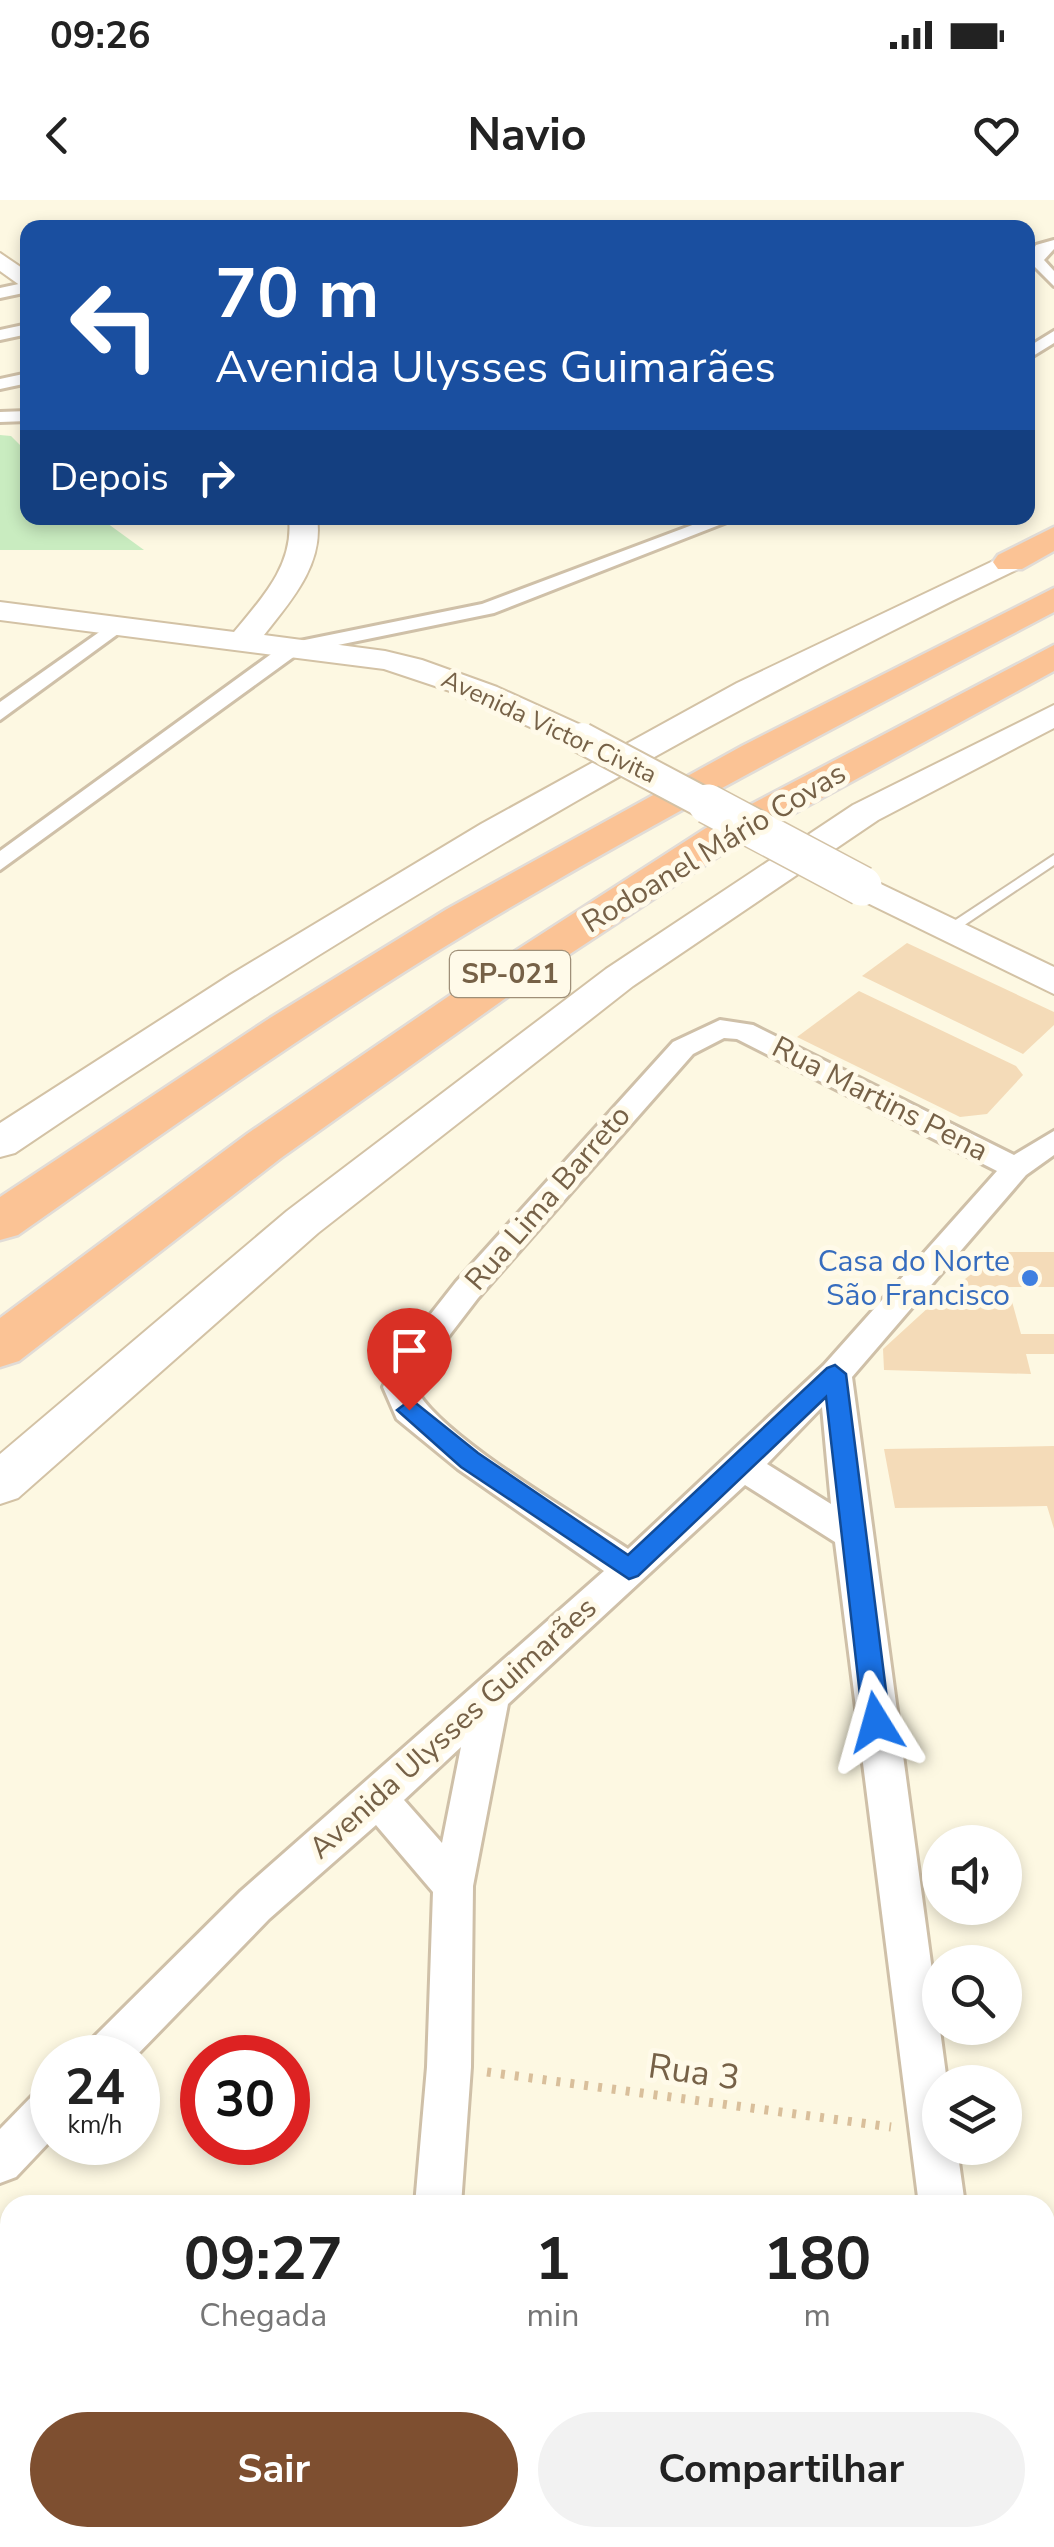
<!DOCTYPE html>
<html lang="pt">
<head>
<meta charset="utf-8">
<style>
	:root { --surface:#fff; --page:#f2f2f2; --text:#222; --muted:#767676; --accent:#7e4f30 }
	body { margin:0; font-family:"Nunito Sans",sans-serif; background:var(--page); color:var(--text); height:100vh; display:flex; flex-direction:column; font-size:38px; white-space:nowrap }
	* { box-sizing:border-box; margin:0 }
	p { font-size:32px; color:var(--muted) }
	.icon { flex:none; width:55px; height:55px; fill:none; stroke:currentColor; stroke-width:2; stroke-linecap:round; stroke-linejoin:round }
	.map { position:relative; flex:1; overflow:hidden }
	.drawer { position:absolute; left:0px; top:1995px; width:1055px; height:352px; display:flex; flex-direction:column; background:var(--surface); border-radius:30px 30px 0 0; box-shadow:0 5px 15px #0003 }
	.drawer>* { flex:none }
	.top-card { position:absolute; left:20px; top:20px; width:1015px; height:305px; border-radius:20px; box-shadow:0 5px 15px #0003; background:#1a4fa0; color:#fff; overflow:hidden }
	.buttons { position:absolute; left:922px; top:1625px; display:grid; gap:20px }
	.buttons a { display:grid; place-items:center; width:100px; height:100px; border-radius:50%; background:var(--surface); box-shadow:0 5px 15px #0003; font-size:50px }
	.speed { position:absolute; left:30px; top:1835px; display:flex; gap:20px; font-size:50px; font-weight:700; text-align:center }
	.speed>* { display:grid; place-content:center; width:130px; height:130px; border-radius:50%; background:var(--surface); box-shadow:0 5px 15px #0003; line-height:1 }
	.speed small { font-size:25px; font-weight:400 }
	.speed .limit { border:15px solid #d22; background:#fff; color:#111 }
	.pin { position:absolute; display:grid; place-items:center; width:85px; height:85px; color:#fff; margin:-102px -42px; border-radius:50% 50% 50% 0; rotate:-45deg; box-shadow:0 0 10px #0007 }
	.pin .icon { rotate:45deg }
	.me { position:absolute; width:110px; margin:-55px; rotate:352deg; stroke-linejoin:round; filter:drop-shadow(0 0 8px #0008) }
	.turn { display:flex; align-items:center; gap:35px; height:210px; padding:0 30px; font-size:45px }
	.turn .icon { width:130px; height:130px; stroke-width:2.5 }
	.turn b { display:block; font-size:70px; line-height:85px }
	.then { display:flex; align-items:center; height:95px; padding:0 30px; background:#0003; gap:20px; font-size:38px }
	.eta { display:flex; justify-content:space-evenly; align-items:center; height:170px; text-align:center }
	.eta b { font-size:60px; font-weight:700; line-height:70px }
	.primary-button { display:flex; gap:20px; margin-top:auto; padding:20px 30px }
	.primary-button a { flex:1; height:115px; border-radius:60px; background:var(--accent); color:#fff; font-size:40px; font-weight:700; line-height:115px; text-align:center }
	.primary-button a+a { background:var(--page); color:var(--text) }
	.status { display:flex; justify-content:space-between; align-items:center; height:70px; padding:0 50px; background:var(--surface); direction:ltr }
	.status svg { height:28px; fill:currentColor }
	header { display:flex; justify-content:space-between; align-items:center; height:130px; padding:0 30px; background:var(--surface); font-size:45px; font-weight:700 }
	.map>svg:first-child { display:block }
</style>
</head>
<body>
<div class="status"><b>09:26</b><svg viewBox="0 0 49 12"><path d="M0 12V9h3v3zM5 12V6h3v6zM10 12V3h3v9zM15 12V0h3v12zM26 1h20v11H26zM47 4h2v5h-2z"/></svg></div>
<header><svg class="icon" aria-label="back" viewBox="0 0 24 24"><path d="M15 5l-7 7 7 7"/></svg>Navio<svg class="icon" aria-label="heart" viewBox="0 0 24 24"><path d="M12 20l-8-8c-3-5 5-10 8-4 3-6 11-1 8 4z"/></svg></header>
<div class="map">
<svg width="1054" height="2347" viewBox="0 0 1054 2347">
	<rect width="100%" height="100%" fill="#fdf8e2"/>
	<path fill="#c9ecc0" d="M0,235L11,236L27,252L28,318H100L144,350H0Z"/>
	<g fill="#f4dbb8">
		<path d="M907,743L1054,812V825L1023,854L862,776Z"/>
		<path d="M859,791L1016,866L1023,875L987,914L960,917L797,837Z"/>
		<path d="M1000,1052H1054V1087H1008L1021,1134H1054V1154H1026L1031,1174L884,1170L883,1149L930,1106Z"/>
		<path d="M1054,1246V1329L1047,1306L895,1308L884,1249Z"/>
	</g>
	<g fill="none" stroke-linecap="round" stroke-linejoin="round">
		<g stroke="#cfc0a8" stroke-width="4">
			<path id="lane" d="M1054,655V665L954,732L949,733L942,729Z"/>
		</g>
		<g stroke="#cfc0a8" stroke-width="6">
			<g id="street">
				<path d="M1054,40V49L1044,60L1054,71V86L1028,60L1036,45Z"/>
				<path d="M28,82V92L0,98V88Z"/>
				<path d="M28,124V134L0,140V130Z"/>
				<path d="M1054,131V143L1028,159V147Z"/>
				<path d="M28,173V183L0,189V179Z"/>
				<path d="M28,211V221L0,222V212Z"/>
				<path d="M711,318H737L494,413L299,453L0,670V651L285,444L482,404Z"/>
				<path d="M115,421L122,423V431L0,520V502Z"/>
				<path d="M720,820L753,825L1014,955L1054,931V955L1026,975L852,1177L947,1882H940V1948H957L965,2005H919L835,1342L745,1285L508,1504L473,1686L471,1867L461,2005H415L427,1867L433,1692L376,1625L269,1719L134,1858H82L88,1843L241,1691L604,1371L458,1269L397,1219L383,1187L397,1157L456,1082L673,842ZM724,838L737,839L997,971L824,1165L628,1349C579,1316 437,1235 415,1187L422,1171L478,1098L693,854ZM822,1207L831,1304L767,1264ZM461,1547L442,1643L404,1600Z"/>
				<path d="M52,1886V1939L16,1977L0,1983V1929L36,1892Z"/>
				<path d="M385,2338H435L433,2347H383Z"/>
				<path d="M603,2338H655L659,2347H606Z"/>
				<path d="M962,2338H1012L1014,2347H964Z"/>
			</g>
		</g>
		<g stroke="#d3c2a5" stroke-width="4">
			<g id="secondary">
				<path d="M0,53L28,72V91L0,71Z"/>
				<path d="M289,318H317C324,364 291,401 264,435L385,451L422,460L497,487L594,531L599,538L594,545H570L450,491L384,469L0,420V402L234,432C262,398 294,365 289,318Z"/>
				<path d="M1010,353L1020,356L1025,362L1020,368C668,536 338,734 15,953L0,957V923L230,775L481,624L737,483Z"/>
				<path d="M1054,505V528L878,620L633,786L318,1033L18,1298L0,1304V1254L287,1011L606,769L853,605Z"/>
				<path d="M862,675L1054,767V794L849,694L844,686L849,678Z"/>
			</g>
		</g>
		<g stroke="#e1dcd7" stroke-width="5">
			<g id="highway">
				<path d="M1054,327V351L1022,369H998L993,362L998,355Z"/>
				<path d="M1054,388V412C860,514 665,615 477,727C319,822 169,929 18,1035L0,1040V997L270,818L447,709L742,546Z"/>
				<path d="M1054,445V471L734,646L541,773L281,958L19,1161L0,1167V1118L247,934L509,755L706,628Z"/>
			</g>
		</g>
		<path stroke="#d9bf9b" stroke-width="9" stroke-dasharray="4 10" stroke-linecap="butt" d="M487,1872L891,1927"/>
		<use href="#lane" fill="#fff" fill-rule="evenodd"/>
		<use href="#street" fill="#fff" fill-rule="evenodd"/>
		<use href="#secondary" fill="#fff" fill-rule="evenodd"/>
		<use href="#highway" fill="#fbc395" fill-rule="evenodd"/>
		<g stroke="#d3c2a5" stroke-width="34" stroke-linecap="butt">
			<path id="secondary-bridge-far1" d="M582,538L712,607"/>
		</g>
		<g stroke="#d3c2a5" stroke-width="42" stroke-linecap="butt">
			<path id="secondary-bridge" d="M708,604L862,686"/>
		</g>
		<use href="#secondary-bridge-far1" stroke="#fff" stroke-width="30"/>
		<use href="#secondary-bridge" stroke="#fff" stroke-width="39"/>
	</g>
	<path fill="#1a73e8" stroke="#114b97" stroke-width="2.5" d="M835,1165L846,1174L890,1522L886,1530L876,1534L867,1530L863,1522L826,1197L638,1376L629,1379L461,1267L397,1210L409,1201L417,1204L478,1253L628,1355L827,1168Z"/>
	<circle fill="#3f7fe0" stroke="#fffae9" stroke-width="4" cx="1030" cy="1078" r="10"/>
	<g text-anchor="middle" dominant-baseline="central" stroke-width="10" stroke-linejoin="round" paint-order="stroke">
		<g font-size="25" fill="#766147" stroke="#fffae9">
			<text transform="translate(549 527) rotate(25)">Avenida Victor Civita</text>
		</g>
		<rect fill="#fffae9" stroke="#9f8f78" stroke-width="2.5" x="450" y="751" width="120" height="46" rx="8"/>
		<g font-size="28" font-weight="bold" fill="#766147">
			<text x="510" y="774">SP-021</text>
		</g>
		<g font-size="30" fill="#766147" stroke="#fffae9">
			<text transform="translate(714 648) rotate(-31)">Rodoanel Mário Covas</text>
			<text transform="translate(880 899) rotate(27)">Rua Martins Pena</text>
			<text transform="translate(548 998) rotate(-49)">Rua Lima Barreto</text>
			<text transform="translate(453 1528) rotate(-42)">Avenida Ulysses Guimarães</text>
		</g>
		<g font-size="30" fill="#366cbe" stroke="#fffae9" text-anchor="end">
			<text x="1010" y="1061">Casa do Norte<tspan x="1010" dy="34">São Francisco</tspan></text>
		</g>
		<g font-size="35" fill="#766147" stroke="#fffae9">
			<text transform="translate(694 1872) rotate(8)">Rua 3</text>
		</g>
	</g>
</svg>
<div class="buttons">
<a><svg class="icon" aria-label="sound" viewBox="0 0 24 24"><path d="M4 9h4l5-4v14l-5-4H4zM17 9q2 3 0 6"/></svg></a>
<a><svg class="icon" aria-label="search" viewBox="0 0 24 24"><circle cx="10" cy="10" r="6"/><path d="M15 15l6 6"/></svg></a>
<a><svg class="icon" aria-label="layers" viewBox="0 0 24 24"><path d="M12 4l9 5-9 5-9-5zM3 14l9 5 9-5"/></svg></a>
</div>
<div class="speed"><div>24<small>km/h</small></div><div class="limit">30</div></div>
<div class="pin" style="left:409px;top:1210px;background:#d93025"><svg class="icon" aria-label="arrive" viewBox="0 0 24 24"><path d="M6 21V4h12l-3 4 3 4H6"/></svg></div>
<svg class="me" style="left:876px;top:1522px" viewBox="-20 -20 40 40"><path d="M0-17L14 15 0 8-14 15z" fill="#1a73e8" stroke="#fff" stroke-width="4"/></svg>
<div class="top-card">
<div class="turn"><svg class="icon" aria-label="left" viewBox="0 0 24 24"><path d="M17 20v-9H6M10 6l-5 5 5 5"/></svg><div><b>70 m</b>Avenida Ulysses Guimarães</div></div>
<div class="then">Depois<svg class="icon" aria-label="right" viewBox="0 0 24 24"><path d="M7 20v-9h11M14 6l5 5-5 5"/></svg></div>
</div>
<section class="drawer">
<div class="eta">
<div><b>09:27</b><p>Chegada</p></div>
<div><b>1</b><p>min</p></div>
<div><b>180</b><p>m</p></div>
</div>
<div class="primary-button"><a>Sair</a><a>Compartilhar</a></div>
</section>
</div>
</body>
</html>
